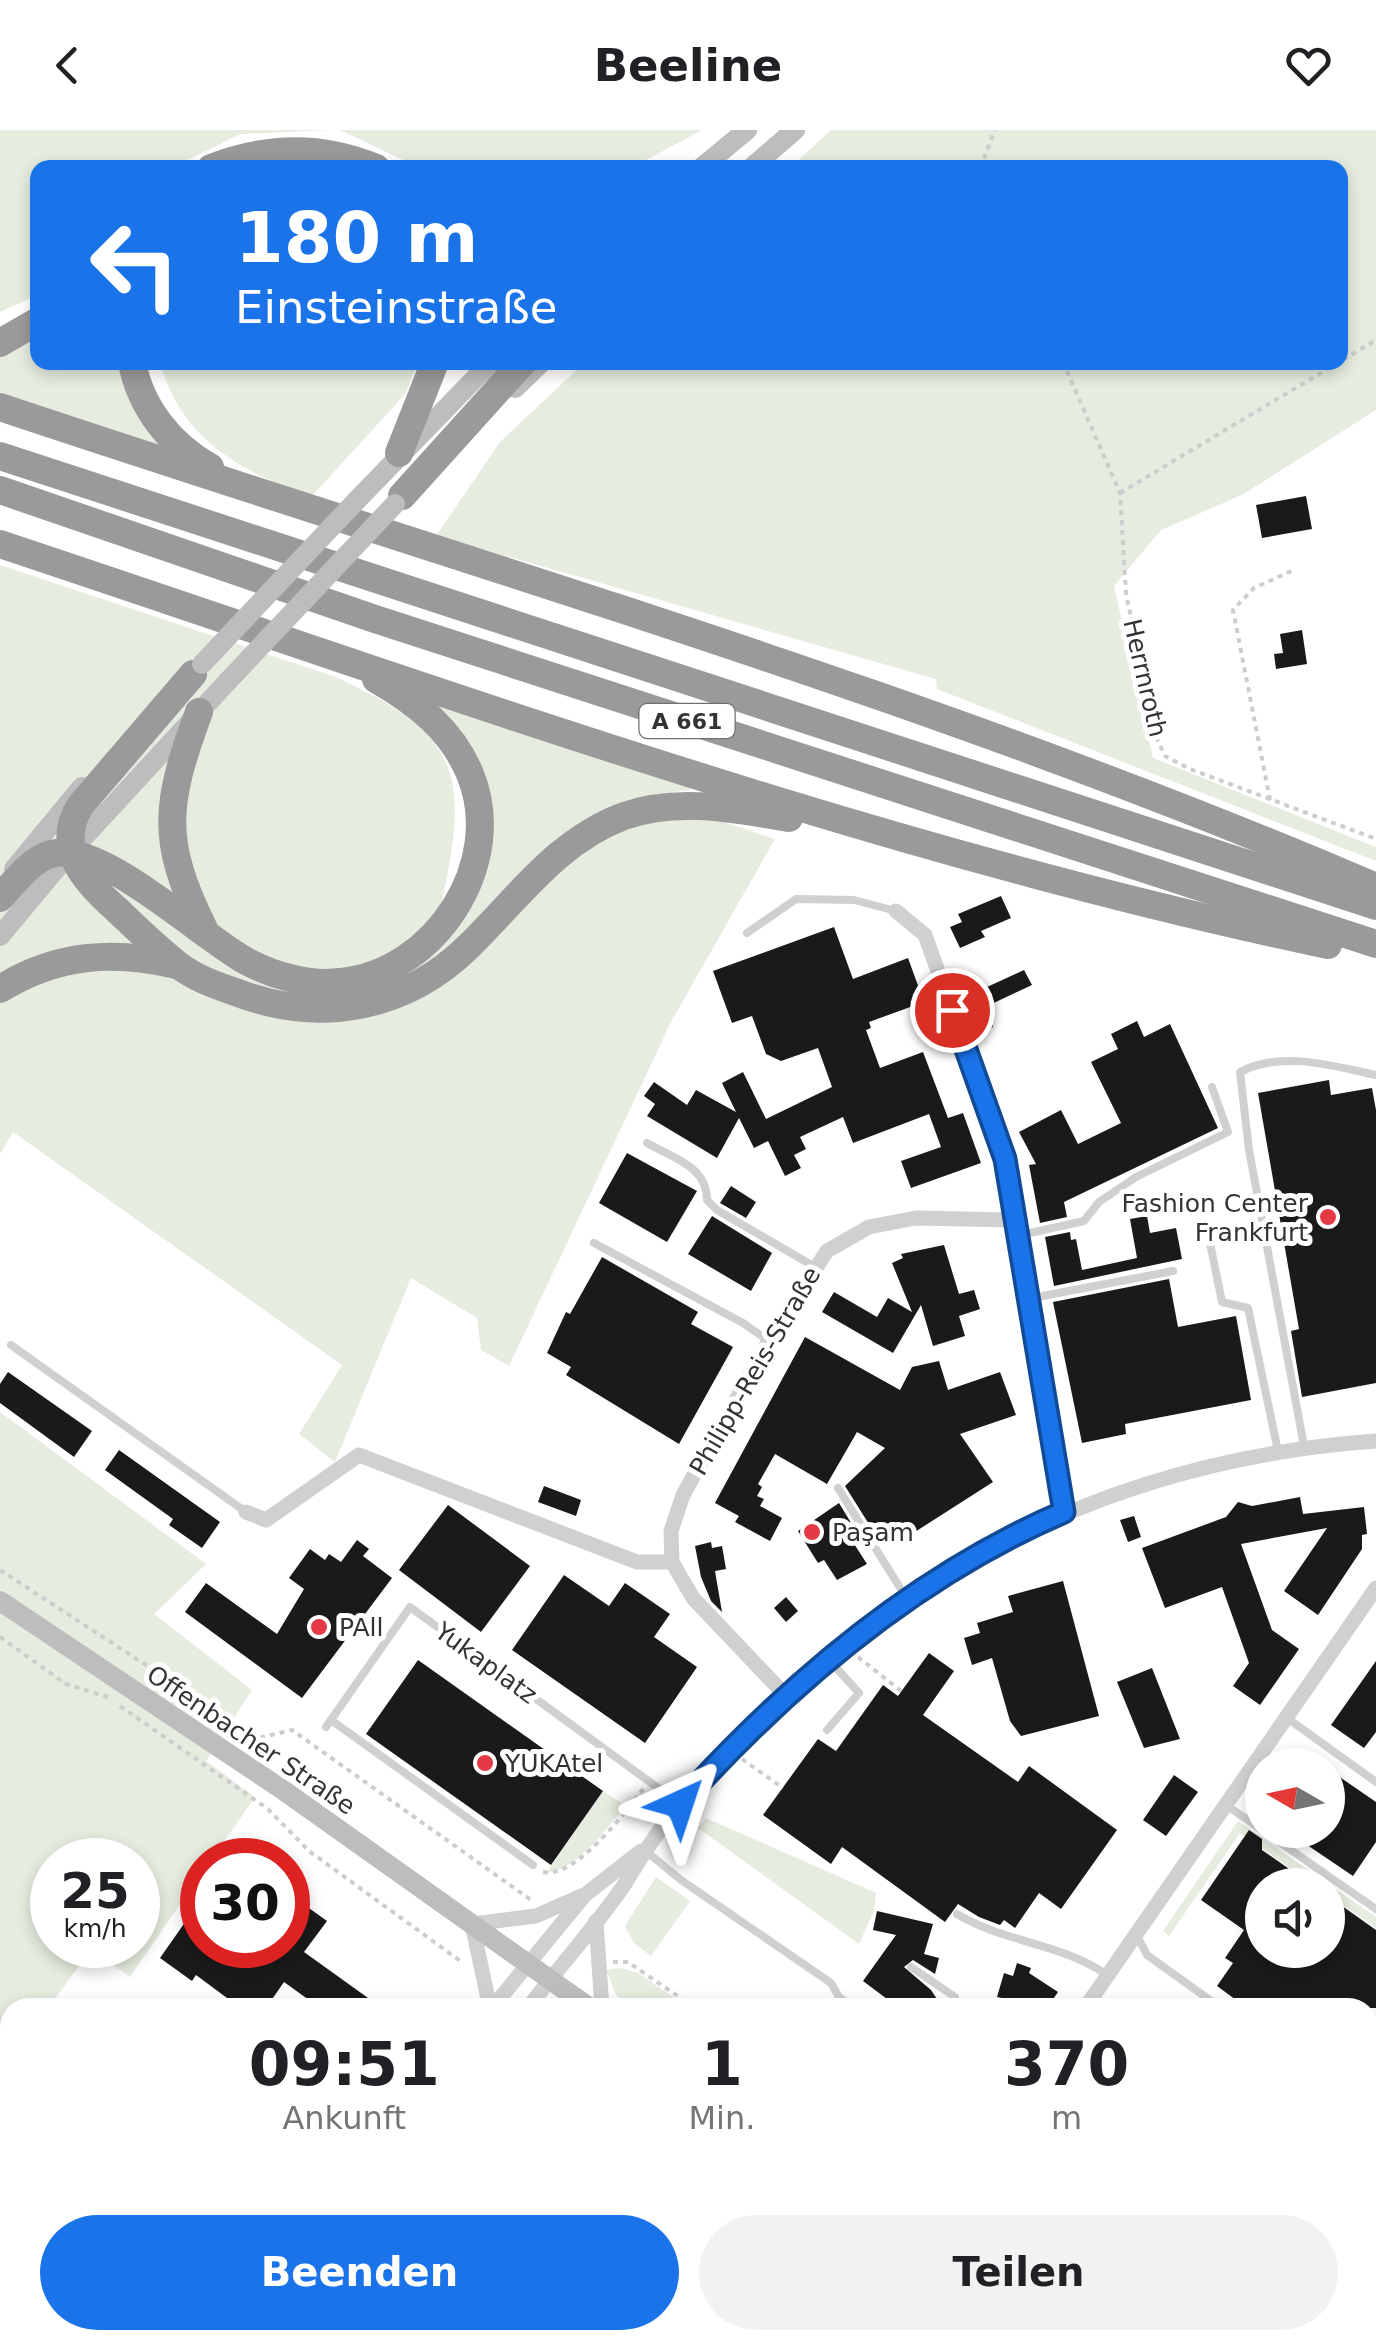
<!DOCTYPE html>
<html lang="de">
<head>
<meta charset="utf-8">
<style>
	:root { --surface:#fff; --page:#f2f2f2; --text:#202124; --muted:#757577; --accent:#1a73e8 }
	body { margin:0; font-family:"DejaVu Sans",sans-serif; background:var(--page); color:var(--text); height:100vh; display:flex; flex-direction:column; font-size:38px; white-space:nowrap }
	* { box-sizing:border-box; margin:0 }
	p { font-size:32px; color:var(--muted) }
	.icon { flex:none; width:55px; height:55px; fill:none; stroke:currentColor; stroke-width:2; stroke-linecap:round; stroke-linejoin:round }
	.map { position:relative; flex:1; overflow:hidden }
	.sheet { position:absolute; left:0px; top:1868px; width:1378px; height:352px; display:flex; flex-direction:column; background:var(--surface); border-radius:30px 30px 0 0; box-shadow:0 5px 15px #0003 }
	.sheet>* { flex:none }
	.banner { position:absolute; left:30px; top:30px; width:1318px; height:210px; border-radius:20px; box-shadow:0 5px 15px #0003; background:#1a73e8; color:#fff; overflow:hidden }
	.needle { width:65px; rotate:279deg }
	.fabs { position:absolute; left:1245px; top:1618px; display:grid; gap:20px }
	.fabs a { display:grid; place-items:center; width:100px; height:100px; border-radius:50%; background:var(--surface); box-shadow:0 5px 15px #0003; font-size:50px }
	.speed { position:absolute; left:30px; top:1708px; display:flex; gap:20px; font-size:50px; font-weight:700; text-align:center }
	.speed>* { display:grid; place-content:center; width:130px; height:130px; border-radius:50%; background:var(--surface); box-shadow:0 5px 15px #0003; line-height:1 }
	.speed small { font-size:25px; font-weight:400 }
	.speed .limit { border:15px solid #d22; background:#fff; color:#111 }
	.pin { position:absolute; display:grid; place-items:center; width:85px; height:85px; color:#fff; margin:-42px; border:5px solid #fff; border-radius:50%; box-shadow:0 2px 10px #0007 }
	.me { position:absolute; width:110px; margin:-55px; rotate:42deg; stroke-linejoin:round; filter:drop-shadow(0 0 8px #0008) }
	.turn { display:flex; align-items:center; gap:35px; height:210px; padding:0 40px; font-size:45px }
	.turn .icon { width:130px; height:130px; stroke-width:2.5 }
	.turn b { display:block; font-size:70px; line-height:85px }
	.eta { display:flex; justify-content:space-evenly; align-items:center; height:170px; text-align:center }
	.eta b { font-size:60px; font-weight:800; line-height:70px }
	.action { display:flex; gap:20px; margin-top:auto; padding:20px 40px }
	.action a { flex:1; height:115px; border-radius:60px; background:var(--accent); color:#fff; font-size:40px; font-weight:800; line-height:115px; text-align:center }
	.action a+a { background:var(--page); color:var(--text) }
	header { display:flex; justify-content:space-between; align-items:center; height:130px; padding:0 40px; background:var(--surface); font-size:45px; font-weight:800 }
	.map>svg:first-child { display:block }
</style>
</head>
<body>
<header><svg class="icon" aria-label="back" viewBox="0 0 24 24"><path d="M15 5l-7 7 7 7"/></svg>Beeline<svg class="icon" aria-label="heart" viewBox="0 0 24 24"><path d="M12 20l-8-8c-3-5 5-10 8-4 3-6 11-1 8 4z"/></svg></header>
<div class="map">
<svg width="1376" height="2219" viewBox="0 0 1376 2219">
	<rect width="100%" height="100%" fill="#fff"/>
	<g fill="#e6ecdf" fill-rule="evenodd">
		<path d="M0,0H331L241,4L173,37L38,38L37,165L0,182Z"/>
		<path d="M340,0H702L633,37L420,38Z"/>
		<path d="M831,0H1376V280L1242,365L1161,400L1114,456L1153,628L1376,717V731L937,559L936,549L436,406L500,312L584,233L1340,232V38L791,37Z"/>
		<path d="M37,199L38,232L122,233L182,331L0,267V221Z"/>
		<path d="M160,233H417L406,263L311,367C239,340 183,311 160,233Z"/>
		<path d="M0,435L336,547C459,604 470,642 442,771L456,788L486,701L424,569L691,656L690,660C583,671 535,725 466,799L478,815C529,764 606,686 684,685C712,685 748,701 775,709L671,892L509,1236L481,1220L477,1188L411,1148L335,1332L299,1304L342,1235L13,1002L0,1024Z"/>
		<path d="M0,1282L206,1434L154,1484L252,1560L206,1631L255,1667L211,1730H202V1742L130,1847L91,1819L49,1877L10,1878V1916L0,1912ZM52,1730H138V1815H52Z"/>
		<path d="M603,1661L626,1676C604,1700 580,1738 546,1743Z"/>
		<path d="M706,1688L876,1763L874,1781L859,1814L698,1698Z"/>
		<path d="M1238,1691L1376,1787V1798L1328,1764V1755H1314L1240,1703L1169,1806L1163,1801Z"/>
		<path d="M656,1747L690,1771L651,1826L634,1813L625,1796Z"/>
		<path d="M621,1838L638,1843L688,1877H630L616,1865L606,1840Z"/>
		<path d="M1069,2210H1180L1193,2219H1081Z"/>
	</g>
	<g fill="#1a1a1a">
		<path d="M1306,366L1312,399L1262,408L1256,375Z"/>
		<path d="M1302,500L1307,534L1276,539L1274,524L1283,523L1280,504Z"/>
		<path d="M1001,766L1011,788L981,801L985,807L960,818L950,797L962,792L958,784Z"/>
		<path d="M834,797L853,849L908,828L924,872L869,892L871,898L866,900L880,938L923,922L948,988L963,983L981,1033L911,1058L901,1031L941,1017L929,984L853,1013L843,987L800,1007L806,1019L794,1025L801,1038L785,1046L768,1011L754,1018L739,988L717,1028L647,986L655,974L644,966L654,952L687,975L696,960L736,982L722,953L743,942L766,989L832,957L818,918L781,931L766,924L752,886L732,893L713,841Z"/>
		<path d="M1024,840L1032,855L981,879L974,863Z"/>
		<path d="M988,882L993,897L974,904L969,889Z"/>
		<path d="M1137,891L1144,907L1170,894L1218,998L1064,1072L1067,1087L1040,1093L1029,1035L1036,1034L1019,1002L1061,980L1078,1014L1121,993L1091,932L1118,919L1111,904Z"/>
		<path d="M1329,950L1331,965L1372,958L1376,980V1253L1302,1267L1291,1201L1299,1199L1258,963Z"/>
		<path d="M627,1023L697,1061L667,1112L599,1073Z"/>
		<path d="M731,1056L756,1072L746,1088L720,1073Z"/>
		<path d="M712,1086L772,1123L751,1161L688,1124Z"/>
		<path d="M1147,1086L1150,1103L1176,1098L1182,1129L1054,1156L1045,1107L1070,1102L1071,1110L1076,1109L1082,1140L1137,1128L1130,1089Z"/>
		<path d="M944,1115L959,1164L974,1160L980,1179L959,1186L965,1206L933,1216L921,1175L893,1223L822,1182L834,1162L877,1187L888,1168L912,1182L892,1133L903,1128L901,1124Z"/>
		<path d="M602,1127L698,1182L691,1194L733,1217L679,1314L566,1245L571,1237L547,1223L566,1182L570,1184Z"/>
		<path d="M1169,1149L1178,1197L1236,1186L1251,1270L1125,1294L1126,1304L1082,1313L1053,1172Z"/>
		<path d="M805,1207L900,1260L912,1237L939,1231L948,1260L1000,1242L1016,1285L960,1304L993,1352L893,1416L880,1396L872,1399L845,1356L885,1318L857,1302L827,1354L775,1324L758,1354L762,1357L757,1366L764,1369L760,1376L782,1388L770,1411L735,1392L739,1386L715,1373Z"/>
		<path d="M8,1242L92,1301L74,1327L0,1273V1254Z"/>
		<path d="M119,1320L220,1392L202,1418L169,1395L173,1389L105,1340Z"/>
		<path d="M544,1356L581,1370L576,1386L538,1372Z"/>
		<path d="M1300,1367L1303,1384L1364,1377L1367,1404L1362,1405V1419L1318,1485L1284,1461L1327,1398L1241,1414L1272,1500L1299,1519L1260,1575L1233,1556L1249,1533L1222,1457L1165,1478L1142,1418L1226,1387L1238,1372L1252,1376Z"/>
		<path d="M839,1373L859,1406L851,1409L867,1434L837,1450L824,1430L818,1433L798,1401Z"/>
		<path d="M448,1375L530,1436L481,1502L399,1440Z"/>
		<path d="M1134,1386L1141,1407L1128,1412L1120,1390Z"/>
		<path d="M357,1410L369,1419L363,1426L392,1448L302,1568L185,1482L206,1453L277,1504L304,1459L289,1448L310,1419L325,1430L329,1424L341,1432Z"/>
		<path d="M711,1412L712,1418L722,1416L726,1439L715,1441L722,1482L711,1471L701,1447L695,1416Z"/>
		<path d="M564,1445L609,1476L625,1453L670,1484L654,1507L697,1537L645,1613L512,1520Z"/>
		<path d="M1063,1451L1099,1586L1021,1606L1010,1591L992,1528L972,1535L964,1508L980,1503L977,1493L1013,1482L1008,1466Z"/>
		<path d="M786,1467L798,1481L786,1492L774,1478Z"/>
		<path d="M929,1523L954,1541L923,1585L1018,1652L1029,1636L1117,1700L1061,1779L1039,1763L1015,1798L1004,1790L1000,1795L979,1787L958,1774L945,1792L842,1717L831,1734L763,1685L818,1609L836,1621L883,1555L898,1566Z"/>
		<path d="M418,1530L603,1661L551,1735L366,1604Z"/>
		<path d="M1376,1531V1602L1364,1618L1331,1595Z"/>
		<path d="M1152,1538L1180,1609L1144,1618L1117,1552Z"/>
		<path d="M1328,1639L1376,1672V1712L1353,1746L1285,1700H1328Z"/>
		<path d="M1174,1645L1198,1662L1166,1706L1143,1690Z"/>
		<path d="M1249,1700L1262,1709V1720L1312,1755H1262V1820H1328V1766L1376,1800V1878H1247L1217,1856L1233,1833L1225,1828L1244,1800L1201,1770Z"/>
		<path d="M288,1763L327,1791L304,1822L382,1878H320L284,1852L266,1878H220L227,1868L196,1845L192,1851L160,1828L202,1768V1815H288Z"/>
		<path d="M877,1781L933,1794L924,1824L939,1828L935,1844L913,1830L904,1837L931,1860L943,1878H899L863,1851L896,1805L873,1800Z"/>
		<path d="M1017,1833L1031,1838L1029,1843L1058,1862L1047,1878L997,1867L1004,1843L1013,1846Z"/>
	</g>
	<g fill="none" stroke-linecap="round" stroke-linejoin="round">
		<g stroke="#cdcdcd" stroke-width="4" stroke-dasharray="5 5" stroke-linecap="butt">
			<path d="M980,38L995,0"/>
			<path d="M1063,232L1120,363L1126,464L1158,611L1165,626L1190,639L1376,709"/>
			<path d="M1120,363L1376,210"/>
			<path d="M1270,670L1233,480L1254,458L1296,439"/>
			<path d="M0,1440L258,1608L292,1600L531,1770"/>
			<path d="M0,1507L66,1554L108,1567"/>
			<path d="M858,1527L901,1561"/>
			<path d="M120,1576L268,1679L309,1721L463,1833"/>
			<path d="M742,1629L783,1658"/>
			<path d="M543,1742C575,1749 624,1684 643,1659"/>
			<path d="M613,1832H628L695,1878"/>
			<path d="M1368,2085L1376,2073"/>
			<path d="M1368,2108L1376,2110"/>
			<path d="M1368,2207V2208"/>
			<path d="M998,2210L1010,2219"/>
			<path d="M1191,2210L1204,2219"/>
			<path d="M1263,2219L1268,2210"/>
			<path d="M1294,2219L1300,2210"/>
			<path d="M1342,2219L1348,2210"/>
		</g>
		<g stroke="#d0d0d0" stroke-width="8">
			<path d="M747,803L796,769L854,770L896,781"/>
			<path d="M647,1013C673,1028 707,1036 707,1070L717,1080L815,1137"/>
			<path d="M1208,1103L1222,1172L1248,1178L1278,1321"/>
			<path d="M1016,1106L1084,1091L1099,1072L1136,1047L1228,1002L1212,957"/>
			<path d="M594,1113L743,1193L769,1211"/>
			<path d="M1027,1169L1173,1141"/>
			<path d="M11,1215L246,1382"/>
			<path d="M1304,1316L1249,1020L1240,942C1283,920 1332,936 1376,945"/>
			<path d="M838,1358L907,1469"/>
			<path d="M1287,1588L1376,1652"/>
			<path d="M331,1590L533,1735"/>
			<path d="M326,1597L410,1477L680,1674"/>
			<path d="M827,1600L859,1563L829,1530"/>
			<path d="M1226,1675L1376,1779"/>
			<path d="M647,1722L681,1750L831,1853L839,1867L854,1878"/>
			<path d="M957,1784C1005,1813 1062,1813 1107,1845"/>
			<path d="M1136,1804L1147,1825L1221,1878"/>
			<path d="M911,1837L955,1867L950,1878"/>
			<path d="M1368,1983L1376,1989"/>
			<path d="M1368,2136L1376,2141"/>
			<path d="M1368,2173L1376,2168"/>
			<path d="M1317,2219L1324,2210"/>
		</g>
		<g stroke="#d0d0d0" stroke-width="15">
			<path d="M896,781L925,805L1005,1029L1065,1382"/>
			<path d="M246,1382L266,1390L359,1325L637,1432H672"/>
			<path d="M786,1566L693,1468L672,1432L671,1401L683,1365L769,1211L827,1121L869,1097L916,1088L1013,1090"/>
			<path d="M596,1791L602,1878"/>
			<path d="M490,1878L472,1794L536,1786L581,1766"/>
			<path d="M492,1878L585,1765L641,1721"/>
			<path d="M528,1878C560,1835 597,1796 626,1752C644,1723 660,1697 683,1671C867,1458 1093,1331 1376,1311"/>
			<path d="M1085,1878L1376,1458"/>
			<path d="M232,2219L240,2210"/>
			<path d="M270,2219L278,2210"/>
		</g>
		<g stroke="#bdbdbd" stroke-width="20">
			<path d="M701,38L747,0"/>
			<path d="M751,38L795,0"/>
			<path d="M515,258L542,232"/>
			<path d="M356,371L491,232"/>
			<path d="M14,739L82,657"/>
			<path d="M0,806L70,722L228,551"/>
			<path d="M0,1471L283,1660L590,1878"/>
			<path d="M1052,2210L1065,2219"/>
		</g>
		<g stroke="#9a9a9a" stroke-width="28">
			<path d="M211,38C267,16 321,15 376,38"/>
			<path d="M0,213L38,191"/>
			<path d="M132,232C140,277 171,316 210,337"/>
			<path d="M0,277C460,431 929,565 1376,757"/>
			<path d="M399,323L435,232"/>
			<path d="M0,326L1376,776"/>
			<path d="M0,360L375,489L1376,814"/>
			<path d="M402,366L523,232"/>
			<path d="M0,414C439,560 875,720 1328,815"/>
			<path d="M193,544L80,676C55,717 83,750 115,778C135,797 155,817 177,834C194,848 218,856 238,863C321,894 405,879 469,816C518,768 557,711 624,686C678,667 734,679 789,688"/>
			<path d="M199,582C165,674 160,710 204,799"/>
			<path d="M0,768C14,753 30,730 51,724C99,710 203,808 246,831C274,846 310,856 341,852C435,843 507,733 470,644C452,600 416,572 376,549"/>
			<path d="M0,859C56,824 114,820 176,835"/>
		</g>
		<g stroke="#bdbdbd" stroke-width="20">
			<path d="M202,534L356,371"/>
			<path d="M228,551L395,374"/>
		</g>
	</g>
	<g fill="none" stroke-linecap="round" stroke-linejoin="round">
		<g stroke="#114b97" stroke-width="25">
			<path id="route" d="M680,1674C788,1554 915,1446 1064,1382L1005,1029L952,880"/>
		</g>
		<use href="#route" stroke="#1a73e8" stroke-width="18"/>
	</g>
	<g fill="#e63946" stroke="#fff" stroke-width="4">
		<circle cx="1328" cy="1087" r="10"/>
		<circle cx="812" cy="1402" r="10"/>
		<circle cx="319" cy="1497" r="10"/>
		<circle cx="485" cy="1633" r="10"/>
	</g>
	<g text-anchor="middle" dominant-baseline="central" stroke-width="10" stroke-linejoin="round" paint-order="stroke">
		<rect fill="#fff" stroke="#707070" stroke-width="2.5" x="639.5" y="574" width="95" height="34" rx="8"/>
		<g font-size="22" font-weight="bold" fill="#333">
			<text x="687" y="591">A 661</text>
		</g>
		<g font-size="25" fill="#333" stroke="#fff">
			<text transform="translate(1145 548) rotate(77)">Herrnroth</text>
			<text transform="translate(755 1241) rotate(-60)">Philipp-Reis-Straße</text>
			<text transform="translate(486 1533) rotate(36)">Yukaplatz</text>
			<text transform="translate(251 1610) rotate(34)">Offenbacher Straße</text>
		</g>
		<g font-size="25" fill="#333" stroke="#fff" text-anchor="start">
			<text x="1308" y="1073" text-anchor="end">Fashion Center<tspan x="1308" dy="29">Frankfurt</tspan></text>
			<text x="832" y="1402">Paşam</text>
			<text x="339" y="1497">PAll</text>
			<text x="505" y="1633">YUKAtel</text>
		</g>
	</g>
</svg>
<div class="fabs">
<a><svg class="needle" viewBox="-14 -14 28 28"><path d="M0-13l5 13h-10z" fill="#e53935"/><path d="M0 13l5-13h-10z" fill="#757577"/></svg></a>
<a><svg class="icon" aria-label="sound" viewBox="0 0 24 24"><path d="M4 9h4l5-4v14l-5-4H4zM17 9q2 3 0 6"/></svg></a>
</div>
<div class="speed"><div>25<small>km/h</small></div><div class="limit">30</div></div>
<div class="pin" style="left:952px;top:880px;background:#d93025"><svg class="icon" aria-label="arrive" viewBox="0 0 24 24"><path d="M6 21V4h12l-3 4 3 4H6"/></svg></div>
<svg class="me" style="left:680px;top:1674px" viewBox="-20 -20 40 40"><path d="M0-17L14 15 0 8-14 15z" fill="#1a73e8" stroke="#fff" stroke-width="4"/></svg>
<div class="banner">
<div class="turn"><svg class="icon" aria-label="left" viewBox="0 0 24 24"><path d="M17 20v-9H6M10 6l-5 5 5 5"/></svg><div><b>180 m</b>Einsteinstraße</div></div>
</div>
<section class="sheet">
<div class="eta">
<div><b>09:51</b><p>Ankunft</p></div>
<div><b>1</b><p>Min.</p></div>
<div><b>370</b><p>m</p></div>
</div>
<div class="action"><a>Beenden</a><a>Teilen</a></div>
</section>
</div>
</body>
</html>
